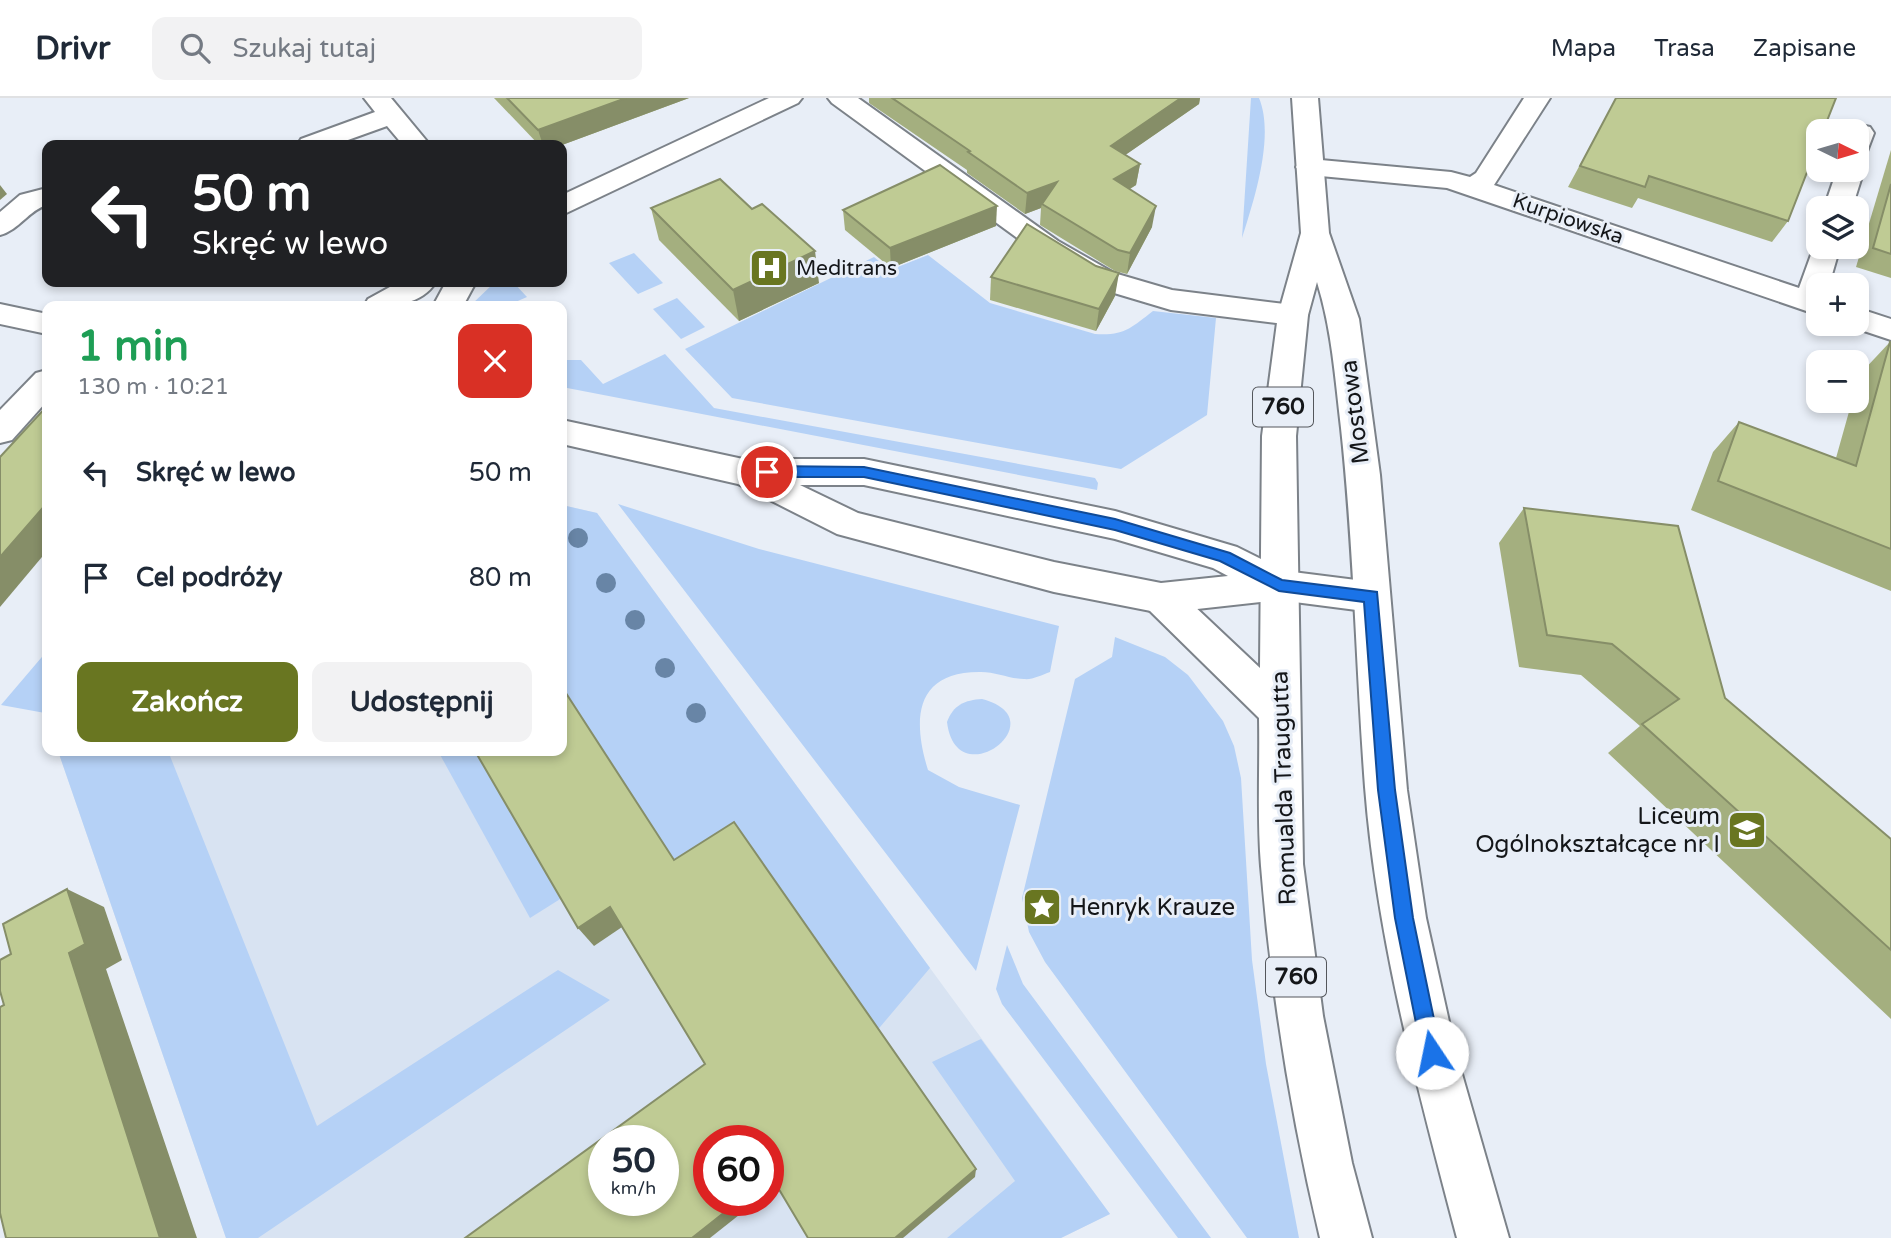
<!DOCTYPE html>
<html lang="pl">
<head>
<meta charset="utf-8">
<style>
	:root { --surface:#fff; --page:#f2f2f3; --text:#1f2937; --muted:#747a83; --line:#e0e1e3; --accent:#697621 }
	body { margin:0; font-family:"Varela Round",sans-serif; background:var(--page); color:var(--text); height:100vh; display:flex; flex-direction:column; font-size:26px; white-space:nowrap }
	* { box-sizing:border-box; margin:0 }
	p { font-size:23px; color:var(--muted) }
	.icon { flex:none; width:38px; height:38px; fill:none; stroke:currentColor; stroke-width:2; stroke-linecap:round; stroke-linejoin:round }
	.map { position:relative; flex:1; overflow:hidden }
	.sheet { position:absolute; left:42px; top:203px; width:525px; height:455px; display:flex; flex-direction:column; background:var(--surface); border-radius:14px; box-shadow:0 4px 10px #0003 }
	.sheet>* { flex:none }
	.hud { position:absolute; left:42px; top:42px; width:525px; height:147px; border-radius:14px; box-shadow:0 4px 10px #0003; background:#202124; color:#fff; overflow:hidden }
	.needle { width:46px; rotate:95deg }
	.fabs { position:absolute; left:1806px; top:21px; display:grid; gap:14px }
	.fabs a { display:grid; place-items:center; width:63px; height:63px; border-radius:14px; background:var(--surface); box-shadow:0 4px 10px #0003; font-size:35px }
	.speed { position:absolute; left:588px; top:1027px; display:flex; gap:14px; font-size:35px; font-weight:700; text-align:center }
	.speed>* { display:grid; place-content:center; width:91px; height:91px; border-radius:50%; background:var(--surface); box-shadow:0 4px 10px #0003; line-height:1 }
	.speed small { font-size:18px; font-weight:400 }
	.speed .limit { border:10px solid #d22; background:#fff; color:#111 }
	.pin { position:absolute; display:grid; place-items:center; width:60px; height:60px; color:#fff; margin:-30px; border:4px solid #fff; border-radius:50%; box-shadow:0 2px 7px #0007 }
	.me { position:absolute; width:77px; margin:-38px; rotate:349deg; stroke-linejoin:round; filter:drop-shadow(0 0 5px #0008) }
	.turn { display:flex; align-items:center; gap:24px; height:147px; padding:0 35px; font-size:32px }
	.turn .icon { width:91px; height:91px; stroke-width:2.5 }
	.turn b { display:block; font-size:49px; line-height:60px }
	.round { display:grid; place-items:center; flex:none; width:74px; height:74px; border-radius:14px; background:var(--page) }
	.headline { display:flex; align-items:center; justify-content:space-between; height:119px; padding:0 35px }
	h1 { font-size:42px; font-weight:700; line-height:52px; color:#1e9e55 }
	.primary-button { display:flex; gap:14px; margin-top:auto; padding:14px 35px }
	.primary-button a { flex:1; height:80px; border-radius:14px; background:var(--accent); color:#fff; font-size:28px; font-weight:700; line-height:80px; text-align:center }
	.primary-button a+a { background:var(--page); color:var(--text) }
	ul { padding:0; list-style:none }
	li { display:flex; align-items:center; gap:21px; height:105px; padding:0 35px }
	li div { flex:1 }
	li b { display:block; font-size:26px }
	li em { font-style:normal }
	header { display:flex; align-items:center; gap:42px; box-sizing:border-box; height:98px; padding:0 35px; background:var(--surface); border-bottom:2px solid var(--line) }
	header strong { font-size:33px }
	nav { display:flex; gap:38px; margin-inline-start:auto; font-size:24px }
	.search { width:490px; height:63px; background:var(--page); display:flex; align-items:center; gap:18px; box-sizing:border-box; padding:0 24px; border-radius:14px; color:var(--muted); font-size:26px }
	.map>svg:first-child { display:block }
</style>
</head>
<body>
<header>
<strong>Drivr</strong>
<div class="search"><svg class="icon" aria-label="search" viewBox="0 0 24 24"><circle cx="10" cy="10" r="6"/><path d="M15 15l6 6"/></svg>Szukaj tutaj</div>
<nav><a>Mapa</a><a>Trasa</a><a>Zapisane</a></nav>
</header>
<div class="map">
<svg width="1891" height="1140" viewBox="0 0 1891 1140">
	<rect width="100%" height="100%" fill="#e8eef7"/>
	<path fill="#d8e3f2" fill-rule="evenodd" d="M562,407L597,415L1110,1116L1061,1140H226L58,653H562ZM604,1043H663V1102H604ZM709,1043H768V1102H709Z"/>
	<g fill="#b5d1f6">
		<path d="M1251,0H1259C1275,38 1254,102 1242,140Z"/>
		<path d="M634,155L663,185L638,196L609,165Z"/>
		<path d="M928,157L990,205L1095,236C1124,238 1131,230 1153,213L1216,220L1207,317L1121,371L732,300L685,251L874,159L890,172Z"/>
		<path d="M495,184H513L527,199L506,208H470Z"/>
		<path d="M677,200L705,229L681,241L653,211Z"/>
		<path d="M665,256L714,310L1095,380L1098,385L1097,392L562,289V262H581L603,286Z"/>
		<path d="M618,406L759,451L1059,528L1050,574C1042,577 1032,582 1024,581C1010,581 996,574 981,574C915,573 912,621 928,672L959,689L1020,707L976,873Z"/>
		<path d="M562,407L597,415L930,870L875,935L686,782L562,590Z"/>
		<path d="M1115,539L1165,559L1188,577L1223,623L1234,648L1241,680L1252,862L1266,966L1299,1140H1247L1045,864L1029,834L1022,800L1075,581L1112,559Z"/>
		<path d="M47,553V621L45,615L1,607Z"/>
		<path d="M982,601C1059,621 956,700 947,624C953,607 965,602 982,601Z"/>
		<path d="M58,653H168L317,1028L558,872L610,902L258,1140H226Z"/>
		<path d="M438,653H481L565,798L530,820Z"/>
		<path d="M1007,847L1023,886L1211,1140H1178L1002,906L996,891Z"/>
		<path d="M981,941L1110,1116L1061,1140H947L1015,1083L932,964Z"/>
	</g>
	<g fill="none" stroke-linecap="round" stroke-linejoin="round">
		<g stroke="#7c8289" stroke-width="4">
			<g id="minor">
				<path d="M364,0H391L430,47H403L387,28L334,47H297L301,41L375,14Z"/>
				<path d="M769,0H802L798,5L562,117V97Z"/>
				<path d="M828,0H858L1058,143L1114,175L1172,192L1293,207L1304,210L1308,217L1304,224L1293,227L1171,212L1094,189L1038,155L832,5Z"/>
				<path d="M1524,0H1550L1494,87L1799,190L1816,143L1818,142V149H1840L1829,187H1818V217L1447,90L1310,77L1300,75L1296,69L1300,63L1310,61L1451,74L1470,79L1476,75Z"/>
				<path d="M1861,27L1870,29L1874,35L1866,56L1857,58V33H1849L1852,29Z"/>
				<path d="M1857,66L1864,72L1852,110H1824L1837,72H1857Z"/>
				<path d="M47,90V107C29,112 19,132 0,137V114L20,97Z"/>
				<path d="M399,184H436C420,209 390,208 364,208L368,201Z"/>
				<path d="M446,184H476L463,208H433Z"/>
				<path d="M0,206L47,216V236L0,226Z"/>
				<path d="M1857,210L1891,221V242L1846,227L1857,226Z"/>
				<path d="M47,272V303L12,342L0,345V312L36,275Z"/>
				<path d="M562,322L743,361H864L1115,413L1237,449L1285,473L1372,484L1385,488L1390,499L1385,510L1372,514L1279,502L1161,515L1054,494L837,436L738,386L562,346ZM800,387H864L1115,441L1213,470L1228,478L1161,485L1054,464L858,415Z"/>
			</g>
		</g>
		<g stroke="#7c8289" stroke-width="4">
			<path id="major" d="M1292,0H1318L1329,135L1359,221L1380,377L1407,692L1426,820L1456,955L1509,1140H1457C1418,992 1377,843 1365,689C1356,569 1354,449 1341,330C1335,280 1332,232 1317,184L1308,217L1296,338L1303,766L1323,918L1352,1065L1372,1140H1320C1291,1018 1271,893 1261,768C1257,719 1260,669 1259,620L1148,511L1143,500L1148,489L1161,485L1174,489L1260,570L1262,338L1278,217L1301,135Z"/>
		</g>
		<use href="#minor" fill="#fff" fill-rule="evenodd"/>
		<use href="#major" fill="#fff" fill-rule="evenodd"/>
	</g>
	<g fill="#6885a6">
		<circle cx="578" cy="440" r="10"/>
		<circle cx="606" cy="485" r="10"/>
		<circle cx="635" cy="522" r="10"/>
		<circle cx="665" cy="570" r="10"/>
		<circle cx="696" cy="615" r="10"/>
	</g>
	<g fill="#a4af7f">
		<path d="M494,0H689L562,47H539Z"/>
		<path d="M869,0H1200L1199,6L1125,57L1140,66L1136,87L1130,91L1152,129L1127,176L1115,173L1040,127L1041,110L1025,116L967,75V72L869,5Z"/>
		<path d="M1616,0L1788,123L1772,144L1638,100L1632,110L1568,89Z"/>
		<path d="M1891,52V180L1856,169Z"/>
		<path d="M651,110L819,185L739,223L659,142Z"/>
		<path d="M843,112L996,128L891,170L845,132Z"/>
		<path d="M991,179L1115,198L1096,233L990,202Z"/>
		<path d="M1890,244L1891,245V493L1691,412L1713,354L1739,324L1836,360L1852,303H1857V286L1860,276Z"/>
		<path d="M1524,410L1725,600L1891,741V921L1608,655L1640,628L1581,577L1519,569L1499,445Z"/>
	</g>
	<g fill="#868e68">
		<path d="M626,0H689L562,47H543L538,32Z"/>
		<path d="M1181,0H1200L1199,6L1108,69L1111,48Z"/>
		<path d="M1140,66L1136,87L1111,102L1114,81Z"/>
		<path d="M1057,84L1042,106L1041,110L1025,116L1027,95Z"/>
		<path d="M0,87L7,96L0,102Z"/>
		<path d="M997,108L996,128L891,170L890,150Z"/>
		<path d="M1156,108L1152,129L1127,176L1130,155Z"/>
		<path d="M815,153L819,185L739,223L733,192Z"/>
		<path d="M1119,175L1115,198L1096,233L1099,211Z"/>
		<path d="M47,405V453L0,509V459Z"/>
		<path d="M67,791L104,809L122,862L106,871L197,1140H160L69,855Z"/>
		<path d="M610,809L625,827L594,848L578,830Z"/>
		<path d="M976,1071L975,1079L903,1140H895Z"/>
		<path d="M771,1078L780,1086L768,1094V1080Z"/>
		<path d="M740,1102H758L710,1140H692Z"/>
	</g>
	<g fill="#bfcb94" stroke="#868e68" stroke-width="2" fill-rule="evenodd">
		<path d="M507,0H626L538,32Z"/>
		<path d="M892,0H1181L1111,48L1140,66L1114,81L1156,108L1130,155L1118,152L1042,106L1057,84L1027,95L968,54L970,53Z"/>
		<path d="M1616,0H1836L1823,33H1818V46L1788,123L1649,78L1645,89L1580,68Z"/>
		<path d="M940,67L997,108L890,150L843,112Z"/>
		<path d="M720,81L752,111L762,106L815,153L733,192L651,110Z"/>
		<path d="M1891,86V156L1873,150Z"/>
		<path d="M1027,126L1096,168L1119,175L1099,211L991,179Z"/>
		<path d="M1890,244L1891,245V451L1718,383L1739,324L1856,368Z"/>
		<path d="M47,308V405L0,459V359Z"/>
		<path d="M1524,410L1678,428L1725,600L1891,741V852L1642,626L1679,601L1612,546L1547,537Z"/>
		<path d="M562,589L674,762L734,724L976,1071L895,1140H808L771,1078L768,1080V1043H709V1102H740L692,1140H465L705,966L610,809L578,830L475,653H562ZM604,1043H663V1102H604Z"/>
		<path d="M67,791L85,846L69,855L160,1140H6L0,1115V909L4,907L0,893V862L11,856L3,826Z"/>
	</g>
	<path fill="#1a73e8" stroke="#114b97" stroke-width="2" d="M767,368L864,369L1115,421L1230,455L1282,482L1377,494L1395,692L1413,820L1441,955L1438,962L1432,965L1425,962L1422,955L1395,820L1378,692L1364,504L1279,493L1220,463L1115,432L864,379H767L760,374Z"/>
	<defs>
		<g id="hospital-square" transform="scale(2.0125)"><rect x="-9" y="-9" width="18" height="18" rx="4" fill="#697621" stroke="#e8eef7"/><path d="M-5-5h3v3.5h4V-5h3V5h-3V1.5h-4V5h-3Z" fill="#fff"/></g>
		<g id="school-square" transform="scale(2.0125)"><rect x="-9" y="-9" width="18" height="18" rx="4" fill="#697621" stroke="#e8eef7"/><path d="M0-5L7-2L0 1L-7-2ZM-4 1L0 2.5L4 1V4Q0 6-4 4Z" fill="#fff"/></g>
		<g id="sight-square" transform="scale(2.0125)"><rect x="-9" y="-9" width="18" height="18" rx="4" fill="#697621" stroke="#e8eef7"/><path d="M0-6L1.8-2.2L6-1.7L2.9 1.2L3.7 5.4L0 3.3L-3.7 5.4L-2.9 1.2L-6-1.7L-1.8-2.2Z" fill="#fff"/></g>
	</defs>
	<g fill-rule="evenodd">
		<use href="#hospital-square" x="769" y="170"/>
		<use href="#school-square" x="1747" y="732"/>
		<use href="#sight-square" x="1042" y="809"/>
	</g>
	<g text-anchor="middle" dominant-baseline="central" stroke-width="6" stroke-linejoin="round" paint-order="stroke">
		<g font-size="21" fill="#141619" stroke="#e8eef7">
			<text transform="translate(1568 121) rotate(19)">Kurpiowska</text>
		</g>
		<g font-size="21" fill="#141619" stroke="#e8eef7" text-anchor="start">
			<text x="796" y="170">Meditrans</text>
		</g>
		<g fill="#e8eef7" stroke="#54575c" stroke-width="2">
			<rect x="1253" y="289.5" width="60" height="39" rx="5"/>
			<rect x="1266" y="859.5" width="60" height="39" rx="5"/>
		</g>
		<g font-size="23" font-weight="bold" fill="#141619">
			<text x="1283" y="309">760</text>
			<text x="1296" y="879">760</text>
		</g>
		<g font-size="24" fill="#141619" stroke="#e8eef7">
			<text transform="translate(1355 314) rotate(-97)">Mostowa</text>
			<text transform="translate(1284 690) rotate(-92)">Romualda Traugutta</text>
		</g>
		<g font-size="24" fill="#141619" stroke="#e8eef7" text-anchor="end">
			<text x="1720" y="718">Liceum<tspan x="1720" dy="28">Ogólnokształcące nr I</tspan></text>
			<text x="1069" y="809" text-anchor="start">Henryk Krauze</text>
		</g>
	</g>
</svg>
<div class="fabs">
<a><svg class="needle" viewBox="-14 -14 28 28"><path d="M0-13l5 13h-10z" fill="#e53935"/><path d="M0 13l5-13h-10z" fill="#747a83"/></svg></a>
<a><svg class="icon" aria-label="layers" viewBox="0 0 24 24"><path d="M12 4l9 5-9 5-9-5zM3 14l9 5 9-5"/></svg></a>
<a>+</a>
<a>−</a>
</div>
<div class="speed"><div>50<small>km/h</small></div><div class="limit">60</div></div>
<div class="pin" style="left:767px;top:374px;background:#d93025"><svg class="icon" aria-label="arrive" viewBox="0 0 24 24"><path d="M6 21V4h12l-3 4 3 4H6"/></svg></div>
<svg class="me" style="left:1432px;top:955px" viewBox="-20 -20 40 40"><circle r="19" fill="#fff"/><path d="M0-13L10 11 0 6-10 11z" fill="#1a73e8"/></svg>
<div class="hud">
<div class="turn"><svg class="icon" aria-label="left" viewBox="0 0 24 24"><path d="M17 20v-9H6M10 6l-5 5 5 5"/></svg><div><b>50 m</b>Skręć w lewo</div></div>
</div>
<section class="sheet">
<div class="headline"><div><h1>1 min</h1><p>130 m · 10:21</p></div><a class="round" style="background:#d93025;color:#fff"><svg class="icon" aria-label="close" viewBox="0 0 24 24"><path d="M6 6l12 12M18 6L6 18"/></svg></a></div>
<ul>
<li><svg class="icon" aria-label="left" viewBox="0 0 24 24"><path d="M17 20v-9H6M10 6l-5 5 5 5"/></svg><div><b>Skręć w lewo</b></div><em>50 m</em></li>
<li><svg class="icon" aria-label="arrive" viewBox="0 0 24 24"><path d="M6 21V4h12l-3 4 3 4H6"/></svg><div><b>Cel podróży</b></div><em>80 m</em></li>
</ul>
<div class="primary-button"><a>Zakończ</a><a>Udostępnij</a></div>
</section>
</div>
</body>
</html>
